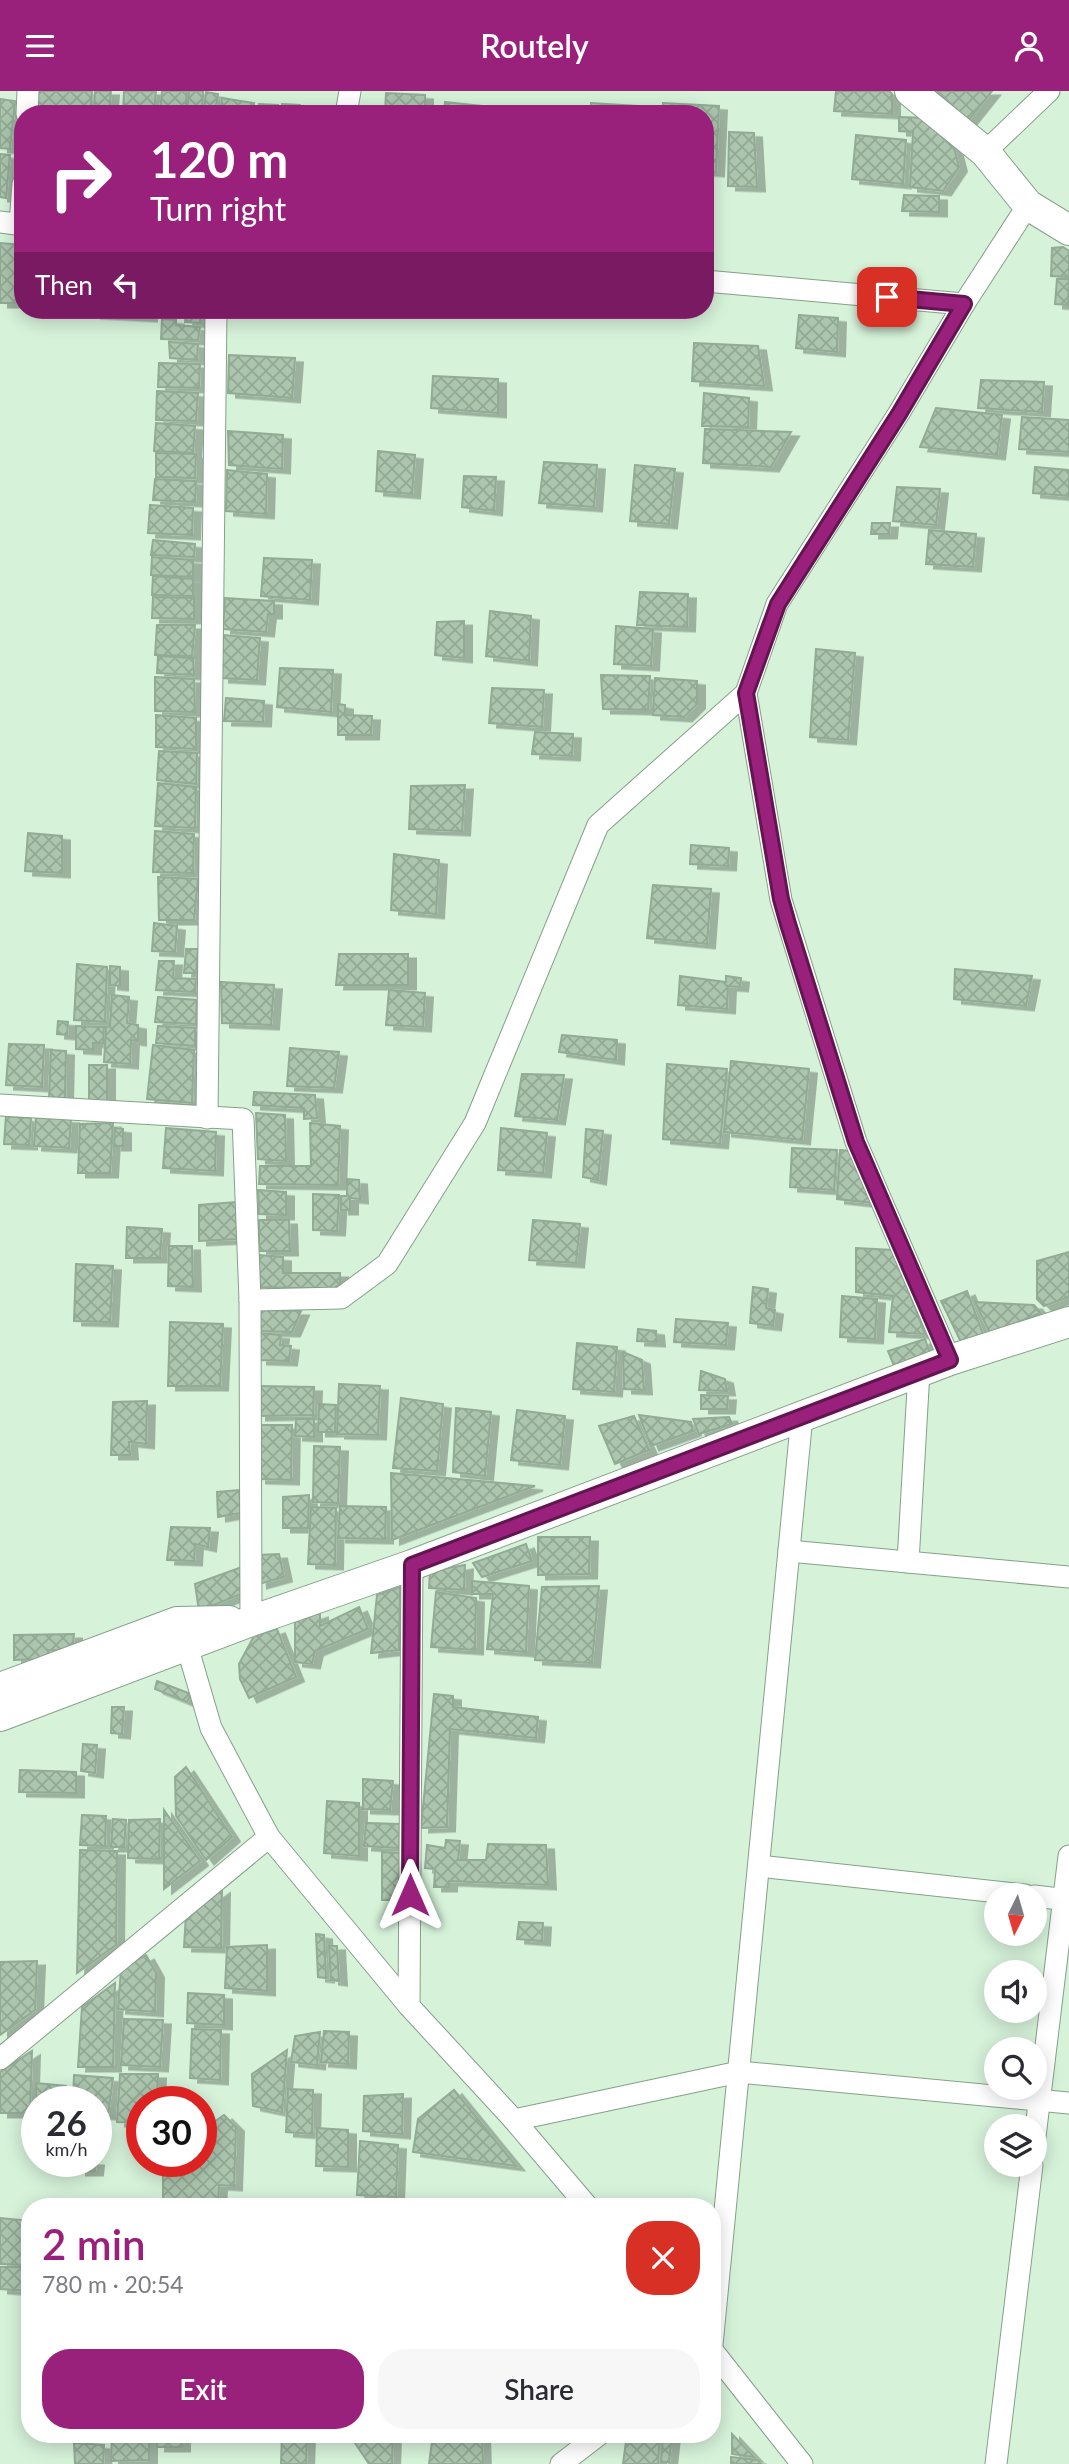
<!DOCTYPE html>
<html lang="en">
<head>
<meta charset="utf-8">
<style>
	:root { --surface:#fff; --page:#f7f7f7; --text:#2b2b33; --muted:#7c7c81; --accent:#99217b }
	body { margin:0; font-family:Lato,sans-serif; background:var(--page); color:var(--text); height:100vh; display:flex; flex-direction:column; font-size:26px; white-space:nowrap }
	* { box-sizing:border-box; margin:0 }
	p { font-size:23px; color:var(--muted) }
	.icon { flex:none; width:38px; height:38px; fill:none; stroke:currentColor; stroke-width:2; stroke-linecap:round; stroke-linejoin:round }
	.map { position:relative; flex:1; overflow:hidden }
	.drawer { position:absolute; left:21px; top:2107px; width:700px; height:245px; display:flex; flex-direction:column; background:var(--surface); border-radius:28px; box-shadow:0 4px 18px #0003 }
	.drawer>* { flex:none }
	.hud { position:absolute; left:14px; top:14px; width:700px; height:214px; border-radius:28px; box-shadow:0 4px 18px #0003; background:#99217b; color:#fff; overflow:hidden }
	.needle { width:46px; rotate:185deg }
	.buttons { position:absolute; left:984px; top:1792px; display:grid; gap:14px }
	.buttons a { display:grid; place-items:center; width:63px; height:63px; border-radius:50%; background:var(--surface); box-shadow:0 4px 18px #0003; font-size:35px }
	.speed { position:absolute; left:21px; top:1995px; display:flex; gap:14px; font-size:35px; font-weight:700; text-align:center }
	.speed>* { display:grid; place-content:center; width:91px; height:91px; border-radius:50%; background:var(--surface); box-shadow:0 4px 18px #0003; line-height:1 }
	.speed small { font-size:18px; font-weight:400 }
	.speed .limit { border:10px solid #d22; background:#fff; color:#111 }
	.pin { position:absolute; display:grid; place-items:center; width:60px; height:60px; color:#fff; margin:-30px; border-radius:14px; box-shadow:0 4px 10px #0006 }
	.me { position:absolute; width:77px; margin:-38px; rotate:0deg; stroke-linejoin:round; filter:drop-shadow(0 0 5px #0008) }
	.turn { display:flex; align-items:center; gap:24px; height:147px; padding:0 21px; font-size:32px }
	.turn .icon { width:91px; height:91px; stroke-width:2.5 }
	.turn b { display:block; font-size:49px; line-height:60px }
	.then { display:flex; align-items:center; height:66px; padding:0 21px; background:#0003; gap:14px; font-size:26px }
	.round { display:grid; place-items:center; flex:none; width:74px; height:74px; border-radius:28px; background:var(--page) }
	.summary { display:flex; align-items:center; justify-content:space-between; height:119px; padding:0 21px }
	h1 { font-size:42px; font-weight:600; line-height:52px; color:var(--accent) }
	.primary-button { display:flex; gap:14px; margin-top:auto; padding:14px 21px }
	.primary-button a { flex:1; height:80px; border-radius:28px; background:var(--accent); color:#fff; font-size:28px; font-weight:600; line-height:80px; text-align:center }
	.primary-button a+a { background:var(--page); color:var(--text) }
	header { display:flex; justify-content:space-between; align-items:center; height:91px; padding:0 21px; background:var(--accent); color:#fff; font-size:32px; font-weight:600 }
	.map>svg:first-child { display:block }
</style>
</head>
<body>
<header><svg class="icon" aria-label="menu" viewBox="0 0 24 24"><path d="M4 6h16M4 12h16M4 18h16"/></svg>Routely<svg class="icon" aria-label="person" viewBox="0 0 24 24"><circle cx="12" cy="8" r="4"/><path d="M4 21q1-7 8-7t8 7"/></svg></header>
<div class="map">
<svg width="1069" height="2373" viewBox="0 0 1069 2373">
	<defs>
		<pattern id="building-cross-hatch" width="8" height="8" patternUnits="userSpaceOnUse" patternTransform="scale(1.75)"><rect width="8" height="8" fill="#abc5ae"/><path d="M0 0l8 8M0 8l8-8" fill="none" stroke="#92a894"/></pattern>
		<filter id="shadow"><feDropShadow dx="8" dy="4.5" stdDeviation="0" flood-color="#0004"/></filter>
	</defs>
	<rect width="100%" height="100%" fill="#d6f2d9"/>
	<g fill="url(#building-cross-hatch)" stroke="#91ab95" stroke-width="2" filter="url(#shadow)">
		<path d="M36,0H92L90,23H35Z"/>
		<path d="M95,0H111L109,23H94Z"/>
		<path d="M124,0H156L154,21L138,19L137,23H123Z"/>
		<path d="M162,0H187L185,23H160Z"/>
		<path d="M189,0H203L202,23H187Z"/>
		<path d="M836,0H889L892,3V23L834,20Z"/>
		<path d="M935,0H992L968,30Z"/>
		<path d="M206,1L218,3L215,23H204Z"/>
		<path d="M386,2L425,4V23H385Z"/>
		<path d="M222,7L254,12L253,23H220Z"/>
		<path d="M0,8L15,10L10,58L0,57Z"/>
		<path d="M445,11L491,16L490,23H444Z"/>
		<path d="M591,12L638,15L637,23H591Z"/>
		<path d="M663,12L719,15L716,81L705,80V23H662Z"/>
		<path d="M259,13L278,14L277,23H257Z"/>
		<path d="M282,13L300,14L299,23H281Z"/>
		<path d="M304,15L331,19L330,23H303Z"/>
		<path d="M899,26L928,27L954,57L959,76L943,100L910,96L913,41L899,40Z"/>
		<path d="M729,41L754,42L757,96L728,95Z"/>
		<path d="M856,44L906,49L903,93L852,88Z"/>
		<path d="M0,63L10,64L6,107L0,106Z"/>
		<path d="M904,104L939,105V121L902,120Z"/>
		<path d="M0,152L23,154V212H0Z"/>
		<path d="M1063,156L1069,160V186L1051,185L1052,157Z"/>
		<path d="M1057,188H1069L1068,214L1055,213Z"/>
		<path d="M94,219H149V226L93,223Z"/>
		<path d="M186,222H200V232L185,231Z"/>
		<path d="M799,224L838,227L837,261L796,257Z"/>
		<path d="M162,228L176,229V234L200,236L198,249L161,248Z"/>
		<path d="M169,251L198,253L197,269L170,267Z"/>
		<path d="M694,252L758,255L764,295L692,290Z"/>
		<path d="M229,264L295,267L292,307L228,302Z"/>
		<path d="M159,272L200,273L199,297L158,296Z"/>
		<path d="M433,285L498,288V322L431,317Z"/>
		<path d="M981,289L1044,291L1042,321L978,317Z"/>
		<path d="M157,300L198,302L196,330L156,329Z"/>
		<path d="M704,302L749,307L748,336L702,335Z"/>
		<path d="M936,317L1002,324L997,364L920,356Z"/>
		<path d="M1022,326L1069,329V361L1019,358Z"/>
		<path d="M156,332L195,335L193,362L154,360Z"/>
		<path d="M705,338L791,341L771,376L703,372Z"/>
		<path d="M228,340L283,344L282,378L229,374Z"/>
		<path d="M378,360L415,364L412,403L376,400Z"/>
		<path d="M156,362L196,363L195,387L156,386Z"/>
		<path d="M544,371L597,374L594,416L539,412Z"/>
		<path d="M635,374L675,378L669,433L630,430Z"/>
		<path d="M1035,376L1069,379V405L1033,402Z"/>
		<path d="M227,379L267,383L266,423L226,420Z"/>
		<path d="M464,385L496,386L494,420L462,416Z"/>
		<path d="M155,388L196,390L195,411L153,409Z"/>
		<path d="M897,396L940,398L936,434L893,430Z"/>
		<path d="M150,414L193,417L192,444L148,442Z"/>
		<path d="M872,432H890L889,443H871Z"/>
		<path d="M929,439L976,443L973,476L926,473Z"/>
		<path d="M153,449L195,453L194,466L151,464Z"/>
		<path d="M152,466L193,469V486L151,484Z"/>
		<path d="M264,467L312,469L310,509L261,505Z"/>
		<path d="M153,485L193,488V505L152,504Z"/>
		<path d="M640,501L688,503L687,536L637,534Z"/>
		<path d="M153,506L194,507V528L152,527Z"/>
		<path d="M225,507L274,510V523H268L266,541L223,538Z"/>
		<path d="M490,520L531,525L529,570L486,565Z"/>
		<path d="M464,530V567L435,564L437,531Z"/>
		<path d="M157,534H195L192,565L155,564Z"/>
		<path d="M616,535L653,538L651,575L614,573Z"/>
		<path d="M223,544L260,547L257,589L221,587Z"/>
		<path d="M816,558L855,562L848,649L810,646Z"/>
		<path d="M158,565L193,567L194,584L157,582Z"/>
		<path d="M280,577L333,579L331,621L277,616Z"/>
		<path d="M601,584L650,585L648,619L603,618Z"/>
		<path d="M155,586L194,588L195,621L155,620Z"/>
		<path d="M655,587L697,590V613L684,626L653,624Z"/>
		<path d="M492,597L544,599L542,636L489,632Z"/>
		<path d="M226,607L264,610L263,631L224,630Z"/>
		<path d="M338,613L345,614V624L372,625L371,644H338Z"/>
		<path d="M156,624L196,627V658L156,656Z"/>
		<path d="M535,641L573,643L572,665L532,663Z"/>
		<path d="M159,660L197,662L196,693L157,689Z"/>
		<path d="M158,692L196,696L195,737L155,735Z"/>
		<path d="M465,694L462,740L409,738L411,695Z"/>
		<path d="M155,740L194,743L193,782L153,781Z"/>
		<path d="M28,742L62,745V782L25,780Z"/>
		<path d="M691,754L729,757L728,775L690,773Z"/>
		<path d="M394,763L439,769L436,823L391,819Z"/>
		<path d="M158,786L198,788L194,829H159Z"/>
		<path d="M653,794L711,798L707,853L647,847Z"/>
		<path d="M154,832L177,835L175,861L152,860Z"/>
		<path d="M186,858H198L196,882H184Z"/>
		<path d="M339,863H408V894H336Z"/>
		<path d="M159,870H174L173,887L196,888L195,901L156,899Z"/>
		<path d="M77,873L107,876L105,931L74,929Z"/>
		<path d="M110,875L120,876V895L110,894Z"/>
		<path d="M955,878L1032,885L1026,915L954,908Z"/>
		<path d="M680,885L726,891V885L741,887L740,896L728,895L727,918L678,914Z"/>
		<path d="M221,891L274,894L271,934L222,932Z"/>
		<path d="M389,899L425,902L423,936L386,934Z"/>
		<path d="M112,904L129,906L127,932L138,934V950L131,949L130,973L104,971L106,936L110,935Z"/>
		<path d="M158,906L197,909L196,933L155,931Z"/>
		<path d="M58,930L68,931L67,944L57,943Z"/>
		<path d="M76,935L104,936L103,952H93V959L76,958Z"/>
		<path d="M158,935L195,937V955L156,952Z"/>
		<path d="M562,944L617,949L616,969L559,961Z"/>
		<path d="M9,953L44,954L42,996L6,994Z"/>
		<path d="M153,954L194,959L192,1012L147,1008Z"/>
		<path d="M290,957L339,961L334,997L287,995Z"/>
		<path d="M51,959L66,960L65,1009L49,1007Z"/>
		<path d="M731,970L809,978L802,1049L724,1041Z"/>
		<path d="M667,973L727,978L720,1053L663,1048Z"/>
		<rect x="89" y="974" width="18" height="36"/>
		<path d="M522,983L564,984L557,1029L515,1025Z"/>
		<path d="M254,1001L315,1004L317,1027L304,1028V1017L253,1014Z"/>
		<path d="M256,1022L285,1024L286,1070L258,1068Z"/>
		<path d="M6,1025L31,1027L29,1054L4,1053Z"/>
		<path d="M36,1026L71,1028L69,1057L34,1055Z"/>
		<path d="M113,1032L110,1082H78L80,1033Z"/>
		<path d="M310,1032L340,1035L338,1094L259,1093L260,1075H311Z"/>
		<path d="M115,1037L123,1038V1055H114Z"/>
		<path d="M166,1037L216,1041L215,1080L163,1077Z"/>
		<path d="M501,1037L547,1042L543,1082L498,1079Z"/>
		<path d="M586,1038L603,1040L598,1089L583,1086Z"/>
		<path d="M792,1057L837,1059L834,1099L790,1096Z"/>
		<path d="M840,1059L850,1060L874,1112L837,1108Z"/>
		<path d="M347,1088L359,1089L360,1108L350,1107V1119H341V1105H347Z"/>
		<path d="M258,1099L286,1101V1124L259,1123Z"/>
		<path d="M313,1103L339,1104L337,1140L313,1139Z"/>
		<path d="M236,1111L237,1148L199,1150V1114Z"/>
		<path d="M259,1129H289L290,1160H259Z"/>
		<path d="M533,1129L580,1133L576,1172L529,1169Z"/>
		<path d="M127,1136L162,1138L160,1167H126Z"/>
		<path d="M169,1155H192L193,1196L168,1195Z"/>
		<path d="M856,1157L893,1159L925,1243L889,1241L893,1205L856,1201Z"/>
		<path d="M1069,1161V1206L1044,1215L1037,1208V1170Z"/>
		<path d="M259,1164L283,1166V1182H340V1193L333,1198L259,1196Z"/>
		<path d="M76,1173L113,1175L110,1231L74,1230Z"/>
		<path d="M753,1196L768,1198L766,1217L775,1219L773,1235L750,1232Z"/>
		<path d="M967,1200L983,1243L962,1253L941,1210Z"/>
		<path d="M842,1205L877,1208L875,1248L840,1246Z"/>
		<path d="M975,1211L1034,1214L1041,1222L990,1242Z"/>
		<path d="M261,1219L301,1220L292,1241L259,1240Z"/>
		<path d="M676,1228L728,1232L726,1254L674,1251Z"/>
		<path d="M170,1231L223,1233L220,1295H168Z"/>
		<path d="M638,1238L656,1240L657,1251L637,1250Z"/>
		<path d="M259,1242L281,1244L280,1254L291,1255L289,1270L259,1269Z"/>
		<path d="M925,1248L931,1265L895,1277L888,1260Z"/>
		<path d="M577,1252L617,1256L614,1301L573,1298Z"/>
		<path d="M623,1261L642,1269L644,1299L624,1298Z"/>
		<path d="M701,1280L725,1288L727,1300L699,1299Z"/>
		<path d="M339,1293L380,1295L378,1344L337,1343Z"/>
		<path d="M258,1295L314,1296L313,1324L258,1325Z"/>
		<path d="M701,1304L728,1305L727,1318H701Z"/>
		<path d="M401,1307L443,1313L437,1380L393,1377Z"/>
		<path d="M147,1310L146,1353L129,1351L130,1364H111L113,1311Z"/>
		<path d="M319,1313L336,1314L335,1341H318Z"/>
		<path d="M456,1317L491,1321L485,1385L453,1381Z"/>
		<path d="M517,1319L565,1325L560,1374L511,1369Z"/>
		<path d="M639,1324L691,1331L693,1340L651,1355Z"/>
		<path d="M634,1325L649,1359L615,1373L599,1335Z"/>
		<path d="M729,1326L732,1333L699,1343L693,1328Z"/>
		<path d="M296,1328H314V1346L295,1345Z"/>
		<path d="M258,1334H292L291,1389L258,1388Z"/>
		<path d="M314,1355L340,1356L338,1412L313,1411Z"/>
		<path d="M391,1382L535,1395L392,1449Z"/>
		<path d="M239,1399L241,1422L218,1426L217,1401Z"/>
		<path d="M309,1404L308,1437H283V1406Z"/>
		<path d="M340,1415L386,1416L385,1448L338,1447Z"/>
		<path d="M311,1416L336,1417L335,1474L308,1473Z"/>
		<path d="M171,1436L210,1437L208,1456L195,1453L194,1470L167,1469Z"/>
		<path d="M538,1446H590L589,1483L538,1484Z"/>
		<path d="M526,1453L532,1470L482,1486L473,1472Z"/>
		<path d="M279,1463L284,1486L259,1493L257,1464Z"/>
		<path d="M465,1474L464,1499L429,1497L430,1480Z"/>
		<path d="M242,1476L241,1503L199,1520L195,1493Z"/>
		<path d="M472,1490L529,1495L526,1561L487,1558L493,1503H472Z"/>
		<path d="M599,1495L592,1572L535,1569L542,1496Z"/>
		<path d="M400,1496L399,1559L371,1562L377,1504Z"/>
		<path d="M436,1501L476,1507L475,1559L431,1556Z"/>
		<path d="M359,1516L368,1538L315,1560L312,1573L295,1571V1530L320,1522V1535Z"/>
		<path d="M277,1538L296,1586L249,1607L240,1588L239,1573L254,1545Z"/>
		<path d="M74,1543L72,1560L48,1559V1568L14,1569V1544Z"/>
		<path d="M157,1590L191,1603L187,1611L155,1598Z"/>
		<path d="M434,1603L453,1605V1616L538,1626L536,1647L450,1638L447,1736L421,1737Z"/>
		<path d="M112,1616H124L122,1643L111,1642Z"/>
		<path d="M83,1653L97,1654L95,1682L81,1680Z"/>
		<path d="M186,1676L232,1746L206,1769L176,1725L175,1686Z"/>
		<path d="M20,1679L76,1681V1702L19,1701Z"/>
		<path d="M363,1688L393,1690L390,1719L363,1718Z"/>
		<path d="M327,1710L359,1712V1765L324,1762Z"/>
		<path d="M164,1719L200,1770L164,1798Z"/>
		<path d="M82,1724L106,1725L105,1755L80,1754Z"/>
		<path d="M113,1728L126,1729L124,1756H111Z"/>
		<path d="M160,1728L159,1768L128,1767L129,1729Z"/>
		<path d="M366,1732L400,1733L399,1757L364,1755Z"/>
		<path d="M446,1749L460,1750L458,1769H486L488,1753L546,1754L548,1794L449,1790V1796H434L435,1778L425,1777L427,1754L445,1757Z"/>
		<path d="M80,1759L117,1760L116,1854L77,1882Z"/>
		<path d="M382,1761L401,1762V1809H382Z"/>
		<path d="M222,1798L221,1857L184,1856L186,1823Z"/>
		<path d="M519,1831L543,1832L542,1850L517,1848Z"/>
		<path d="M316,1843L324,1844L326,1887L318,1886Z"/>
		<path d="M267,1854V1900L225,1897L227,1856Z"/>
		<path d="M329,1855H337L339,1890L331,1889Z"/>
		<path d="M146,1864L156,1882L155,1921L118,1918L121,1878Z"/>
		<path d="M37,1870L35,1919L0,1944V1871Z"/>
		<path d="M115,1892L113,1976H78L82,1916Z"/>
		<path d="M188,1902L224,1904V1934L187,1932Z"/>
		<path d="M124,1928L163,1929L160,1976L121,1974Z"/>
		<path d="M192,1938L221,1939L220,1989L190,1987Z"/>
		<path d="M324,1940L349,1941L348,1973L321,1971Z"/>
		<path d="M320,1941L317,1974L291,1971L295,1945Z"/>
		<path d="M287,1959L282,2021L253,2015L252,1983Z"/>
		<path d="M32,1960L30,2022H0V1981Z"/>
		<path d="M120,1983H158L157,2011H142V2032L117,2031Z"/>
		<path d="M74,1984L113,1987L108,2024L96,2023V2011H73Z"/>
		<path d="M36,1992L66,1995L67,2011H37V2044Z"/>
		<path d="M288,1998L313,1999L312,2043L286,2041Z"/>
		<path d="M454,1999L516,2075L413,2061L418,2028Z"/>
		<path d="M403,2003L402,2043L363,2040L364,2005Z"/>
		<path d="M224,2024L236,2036L234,2095L219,2094L218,2116H163V2070H201V2040Z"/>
		<path d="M317,2037L348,2039V2076L316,2075Z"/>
		<path d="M360,2050L398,2054L396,2106L357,2104Z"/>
		<path d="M78,2070H96L95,2080H78Z"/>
		<path d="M356,2108L395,2110V2116H356Z"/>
		<path d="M0,2127L30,2130V2174L0,2173Z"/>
		<path d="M0,2176H30V2200L0,2198Z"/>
		<path d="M112,2343H149V2369L111,2370Z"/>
		<path d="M158,2343H182V2356H157Z"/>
		<path d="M282,2343H307L306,2373H281Z"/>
		<path d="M349,2343H393L392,2373H369Z"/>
		<path d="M433,2343H482L483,2373H429Z"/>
		<path d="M627,2343H660L658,2373H623Z"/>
		<path d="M663,2343H672L669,2371H661Z"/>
		<path d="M732,2343L754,2366L732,2363Z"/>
		<path d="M74,2352L104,2354L103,2373H75Z"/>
		<path d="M731,2366L758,2369L761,2373H731Z"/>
	</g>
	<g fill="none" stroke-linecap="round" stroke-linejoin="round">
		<g stroke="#86a089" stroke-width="23">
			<g id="street">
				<path d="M27,23L28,0"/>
				<path d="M346,23L350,0"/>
				<path d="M985,61L1049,0"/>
				<path d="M0,131L23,134"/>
				<path d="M20,133L23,93"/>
				<path d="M705,190L964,213"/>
				<path d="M0,1014L243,1028L250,1209L251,1530"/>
				<path d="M207,1027L216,219"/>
				<path d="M250,1209L341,1207L387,1173L475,1032L598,734L746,602"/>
				<path d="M950,1269L856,1051L781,809L746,602L777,513L899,322L964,213L1028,114"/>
				<path d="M789,1460L1069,1486"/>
				<path d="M908,1471L919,1280"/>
				<path d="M187,1555L211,1637L269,1746L409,1915L514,2029L588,2116"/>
				<path d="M759,1775L1025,1804"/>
				<path d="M1034,1805L1069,1809"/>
				<path d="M409,1915L412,1474"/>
				<path d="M0,1968L269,1746"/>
				<path d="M514,2029L739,1981L1069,2012"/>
				<path d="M1034,2054L1069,1765"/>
				<path d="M712,2254L802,1325"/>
				<path d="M712,2259L802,2373"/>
				<path d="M561,2373L600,2343"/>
				<path d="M996,2373L1032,2074"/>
			</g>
		</g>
		<g stroke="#86a089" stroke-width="32">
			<g id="secondary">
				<path d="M910,0L985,61L1028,114L1069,139"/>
				<path d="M0,1597L177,1531L229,1530"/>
				<path d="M0,1625L251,1530L412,1474L950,1269L1069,1231"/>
			</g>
		</g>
		<use href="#street" stroke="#fff" stroke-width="21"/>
		<use href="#secondary" stroke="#fff" stroke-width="30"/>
	</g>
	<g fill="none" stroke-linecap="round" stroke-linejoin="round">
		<g stroke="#631550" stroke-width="18">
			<path id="route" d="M410,1804L412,1474L950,1269L856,1051L788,833L781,808L746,602L778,513L899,323L964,213L887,206"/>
		</g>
		<use href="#route" stroke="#99217b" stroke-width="12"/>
	</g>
</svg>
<div class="buttons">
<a><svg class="needle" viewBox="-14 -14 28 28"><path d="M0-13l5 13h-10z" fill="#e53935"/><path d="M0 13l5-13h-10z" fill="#7c7c81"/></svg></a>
<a><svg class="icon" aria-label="sound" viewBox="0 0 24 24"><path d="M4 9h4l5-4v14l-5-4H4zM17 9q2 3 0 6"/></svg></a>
<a><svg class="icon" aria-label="search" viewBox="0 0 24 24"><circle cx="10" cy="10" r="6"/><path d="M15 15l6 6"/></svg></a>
<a><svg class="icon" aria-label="layers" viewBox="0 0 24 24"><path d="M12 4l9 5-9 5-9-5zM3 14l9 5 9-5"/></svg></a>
</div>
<div class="speed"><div>26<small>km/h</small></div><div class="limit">30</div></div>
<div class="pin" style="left:887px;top:206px;background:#d93025"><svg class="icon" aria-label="arrive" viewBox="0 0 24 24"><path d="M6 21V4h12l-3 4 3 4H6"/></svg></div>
<svg class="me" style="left:410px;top:1804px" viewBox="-20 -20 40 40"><path d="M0-17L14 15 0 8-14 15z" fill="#99217b" stroke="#fff" stroke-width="4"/></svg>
<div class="hud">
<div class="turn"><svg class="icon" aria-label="right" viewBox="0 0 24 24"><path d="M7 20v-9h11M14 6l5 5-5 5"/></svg><div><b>120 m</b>Turn right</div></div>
<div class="then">Then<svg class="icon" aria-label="left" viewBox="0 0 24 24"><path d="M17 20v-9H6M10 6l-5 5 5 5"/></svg></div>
</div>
<section class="drawer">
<div class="summary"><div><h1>2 min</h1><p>780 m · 20:54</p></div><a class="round" style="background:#d93025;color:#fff"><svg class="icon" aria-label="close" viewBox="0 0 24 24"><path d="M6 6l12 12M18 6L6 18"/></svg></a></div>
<div class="primary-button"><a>Exit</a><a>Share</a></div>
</section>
</div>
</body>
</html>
